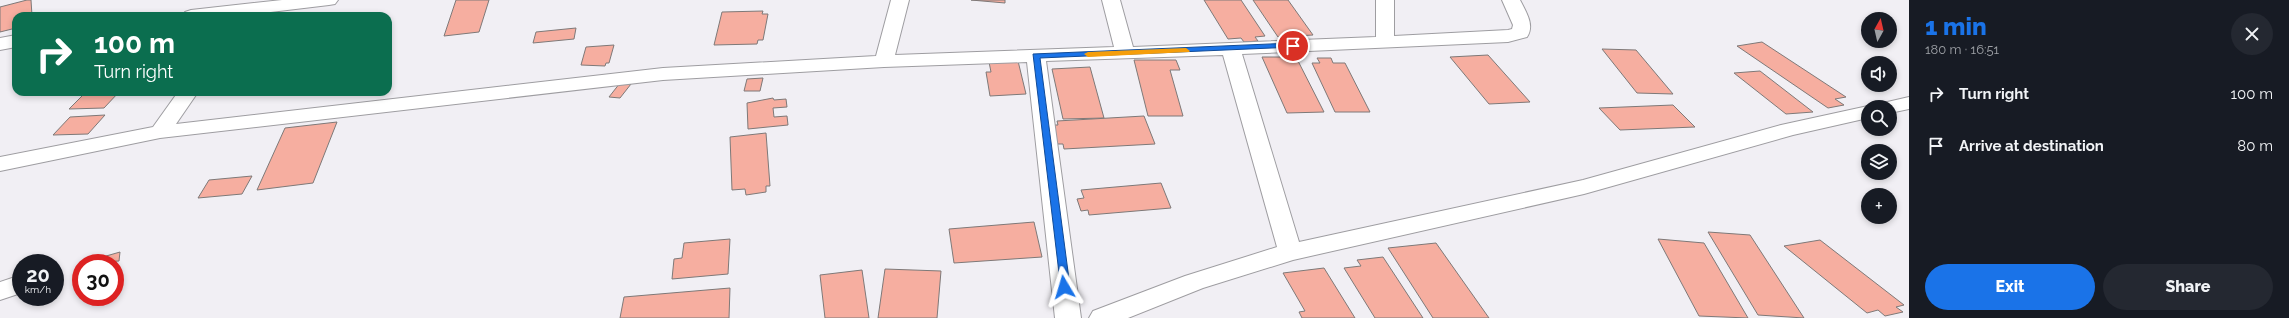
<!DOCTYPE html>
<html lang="en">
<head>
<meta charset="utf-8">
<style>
	:root { --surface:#171b24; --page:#242831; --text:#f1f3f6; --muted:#9ea1a6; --accent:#1a73e8 }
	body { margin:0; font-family:Raleway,sans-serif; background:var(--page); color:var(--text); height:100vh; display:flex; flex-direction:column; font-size:15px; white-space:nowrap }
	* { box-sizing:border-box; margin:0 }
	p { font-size:13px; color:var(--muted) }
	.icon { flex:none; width:22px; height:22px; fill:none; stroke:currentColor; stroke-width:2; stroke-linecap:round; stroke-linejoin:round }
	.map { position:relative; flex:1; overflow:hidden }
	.drawer { display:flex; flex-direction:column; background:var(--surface); width:380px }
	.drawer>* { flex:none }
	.top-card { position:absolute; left:12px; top:12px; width:380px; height:84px; border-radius:12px; box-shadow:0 2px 6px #0003; background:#0b6e4f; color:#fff; overflow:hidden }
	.needle { width:26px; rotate:8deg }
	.controls { position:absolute; left:1861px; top:12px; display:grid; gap:8px }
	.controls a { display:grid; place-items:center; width:36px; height:36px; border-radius:50%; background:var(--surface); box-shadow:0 2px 6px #0003; font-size:20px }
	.speed { position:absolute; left:12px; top:254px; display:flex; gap:8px; font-size:20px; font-weight:700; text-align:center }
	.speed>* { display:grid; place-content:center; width:52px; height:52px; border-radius:50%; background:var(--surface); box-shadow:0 2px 6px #0003; line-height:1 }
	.speed small { font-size:10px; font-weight:400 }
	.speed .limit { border:6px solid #d22; background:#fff; color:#111 }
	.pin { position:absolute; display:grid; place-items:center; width:34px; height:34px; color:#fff; margin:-17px; border:2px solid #fff; border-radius:50%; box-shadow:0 1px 4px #0007 }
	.me { position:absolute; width:44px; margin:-22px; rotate:353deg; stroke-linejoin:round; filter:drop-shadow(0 0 3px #0008) }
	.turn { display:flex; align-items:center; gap:14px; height:84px; padding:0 16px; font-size:18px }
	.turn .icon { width:52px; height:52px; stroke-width:2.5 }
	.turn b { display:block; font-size:28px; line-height:34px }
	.round { display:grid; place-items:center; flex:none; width:42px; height:42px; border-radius:21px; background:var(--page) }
	.headline { display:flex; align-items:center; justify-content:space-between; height:68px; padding:0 16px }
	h1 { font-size:24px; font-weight:800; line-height:30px; color:var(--accent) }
	.cta { display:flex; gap:8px; margin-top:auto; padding:8px 16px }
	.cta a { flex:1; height:46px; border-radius:24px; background:var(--accent); color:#fff; font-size:16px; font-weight:800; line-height:46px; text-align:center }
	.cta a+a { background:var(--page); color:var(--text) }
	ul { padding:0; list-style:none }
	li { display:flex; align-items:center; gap:12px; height:52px; padding:0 16px }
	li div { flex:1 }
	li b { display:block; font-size:15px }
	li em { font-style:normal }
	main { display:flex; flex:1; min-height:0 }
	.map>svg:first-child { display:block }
</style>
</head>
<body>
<main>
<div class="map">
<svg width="1909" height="318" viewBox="0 0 1909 318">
	<rect width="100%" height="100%" fill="#f1eff4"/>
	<g fill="#f6aea0" stroke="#7e7978">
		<path d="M27,0H31L32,16H16V28L0,32V7Z"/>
		<path d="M456,0H489L479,32L444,36Z"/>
		<path d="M971,0H1005V3Z"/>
		<path d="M1204,0H1241L1265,36L1255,37L1258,41L1244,42L1241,38L1228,39Z"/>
		<path d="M1253,0H1288L1313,35L1278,37Z"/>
		<path d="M763,11L762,14H768L763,40H758L757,44L714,45L722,12Z"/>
		<path d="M576,28L574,39L533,43L536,32Z"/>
		<path d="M1762,42L1846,97L1835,99L1844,105L1828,108L1737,46Z"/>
		<path d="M614,45L609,63H606L605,66L581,65L586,47Z"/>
		<path d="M1602,49L1636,50L1673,94L1637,93Z"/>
		<path d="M1488,55L1530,102L1489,104L1450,57Z"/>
		<path d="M1262,57H1296L1324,112L1287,113Z"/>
		<path d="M1317,58H1331L1333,63H1345L1370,112H1335L1312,63H1320Z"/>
		<path d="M1134,60H1176L1180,70H1170L1183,116H1148Z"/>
		<path d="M1018,61L1026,94L990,96L986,72H991L989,62Z"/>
		<path d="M1090,67L1104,118L1063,119L1052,69Z"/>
		<path d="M1760,71L1813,112L1786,114L1734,73Z"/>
		<path d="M763,78L760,91H744L747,79Z"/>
		<path d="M620,83L631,84L620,98L609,97Z"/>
		<path d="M86,92H119L104,108L69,109Z"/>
		<path d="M773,98L774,100L786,99L787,107L773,108L774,117L787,116L788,125L748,129L747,103Z"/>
		<path d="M1673,105L1695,127L1620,130L1599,108Z"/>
		<path d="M105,115L88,134L53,135L70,117Z"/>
		<path d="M1144,116L1155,144L1064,149L1063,144H1054L1050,125H1058L1057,121Z"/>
		<path d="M337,122L313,183L257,190L285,128Z"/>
		<path d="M766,133L770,186H766V192L746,195L745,189L732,190L730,137Z"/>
		<path d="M252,176L242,194L198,198L209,180Z"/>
		<path d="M1161,183L1171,208L1089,215L1088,210L1081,211L1077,199L1084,198L1081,190Z"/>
		<path d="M1034,222L1042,257L954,263L949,229Z"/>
		<path d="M1708,232L1750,235L1804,318L1758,315Z"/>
		<path d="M730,239L728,274L672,279L674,259L682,258L684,243Z"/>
		<path d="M1658,239L1704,243L1748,318L1699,316Z"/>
		<path d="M1820,240L1904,305L1896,307L1903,312L1885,316L1878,310L1867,313L1784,246Z"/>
		<path d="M1436,243L1489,318H1433L1388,248Z"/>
		<path d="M120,252L119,261L82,263Z"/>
		<path d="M1383,257L1423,318H1375L1344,268L1361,266L1357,260Z"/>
		<path d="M1324,268L1355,318H1302L1299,312L1305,311L1283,273Z"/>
		<path d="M885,269L941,271L937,318H878Z"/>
		<path d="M862,270L869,318H825L820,275Z"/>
		<path d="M730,288L729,318H620L624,297Z"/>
	</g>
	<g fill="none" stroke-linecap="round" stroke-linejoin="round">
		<g stroke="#9e9da1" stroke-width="2">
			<g id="minor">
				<path d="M282,0H338L335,4L329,5L238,16H182L185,12L191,10Z"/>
				<path d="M891,0H909L895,55L1114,47L1102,0H1120L1133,47L1376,37V0H1394V36L1508,30L1512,29L1513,25L1502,0H1520C1526,12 1535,25 1527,37L1508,42L1242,54L1299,242L1583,180L1781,125L1868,106L1873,107H1868V118L1793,135L1584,194L1293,260L1203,288L1128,318H1089L1093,311L1185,276L1277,247L1223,55L1046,61L1081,318H1055L1027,62L884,67L663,80L160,138L0,171V157L153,127L178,92H198L176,124L663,68L876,56Z"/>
				<path d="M16,35V47L0,50V38Z"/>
				<path d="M1909,97V109L1890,113V107H1880L1883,103Z"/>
				<path d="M21,275V293L0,300V282Z"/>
			</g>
		</g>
		<use href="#minor" fill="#fff" fill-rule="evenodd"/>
	</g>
	<path fill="#1a73e8" stroke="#114b97" d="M1293,43L1297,46L1295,47L1040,58L1070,287L1068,290H1061L1033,54Z"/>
	<path fill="#f59e0b" d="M1186,48L1190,51L1189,52L1088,57L1084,54L1088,52Z"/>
</svg>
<div class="controls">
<a><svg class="needle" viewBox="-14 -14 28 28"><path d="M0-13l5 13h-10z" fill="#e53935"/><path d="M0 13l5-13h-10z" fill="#9ea1a6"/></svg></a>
<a><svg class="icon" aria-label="sound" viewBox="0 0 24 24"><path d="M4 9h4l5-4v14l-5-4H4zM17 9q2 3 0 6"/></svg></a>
<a><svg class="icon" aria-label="search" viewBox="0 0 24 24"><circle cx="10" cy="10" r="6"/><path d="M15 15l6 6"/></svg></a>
<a><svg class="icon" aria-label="layers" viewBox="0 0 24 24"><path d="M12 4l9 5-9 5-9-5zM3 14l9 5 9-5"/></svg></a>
<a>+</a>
</div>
<div class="speed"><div>20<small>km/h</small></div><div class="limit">30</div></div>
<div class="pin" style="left:1293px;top:46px;background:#d93025"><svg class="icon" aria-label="arrive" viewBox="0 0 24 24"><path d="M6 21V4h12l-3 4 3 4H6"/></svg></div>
<svg class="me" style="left:1064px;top:287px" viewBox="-20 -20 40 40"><path d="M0-17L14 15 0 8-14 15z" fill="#1a73e8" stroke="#fff" stroke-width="4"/></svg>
<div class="top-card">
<div class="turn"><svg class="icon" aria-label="right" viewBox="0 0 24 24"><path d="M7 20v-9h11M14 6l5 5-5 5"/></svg><div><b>100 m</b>Turn right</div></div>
</div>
</div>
<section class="drawer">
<div class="headline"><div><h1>1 min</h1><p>180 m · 16:51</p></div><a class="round"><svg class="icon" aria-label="close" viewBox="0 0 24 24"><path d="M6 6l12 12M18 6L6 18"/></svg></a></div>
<ul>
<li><svg class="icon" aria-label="right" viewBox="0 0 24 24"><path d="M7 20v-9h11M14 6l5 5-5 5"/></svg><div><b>Turn right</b></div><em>100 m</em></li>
<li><svg class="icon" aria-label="arrive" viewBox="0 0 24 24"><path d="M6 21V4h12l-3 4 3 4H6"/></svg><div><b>Arrive at destination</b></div><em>80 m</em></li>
</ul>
<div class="cta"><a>Exit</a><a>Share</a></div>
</section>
</main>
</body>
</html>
